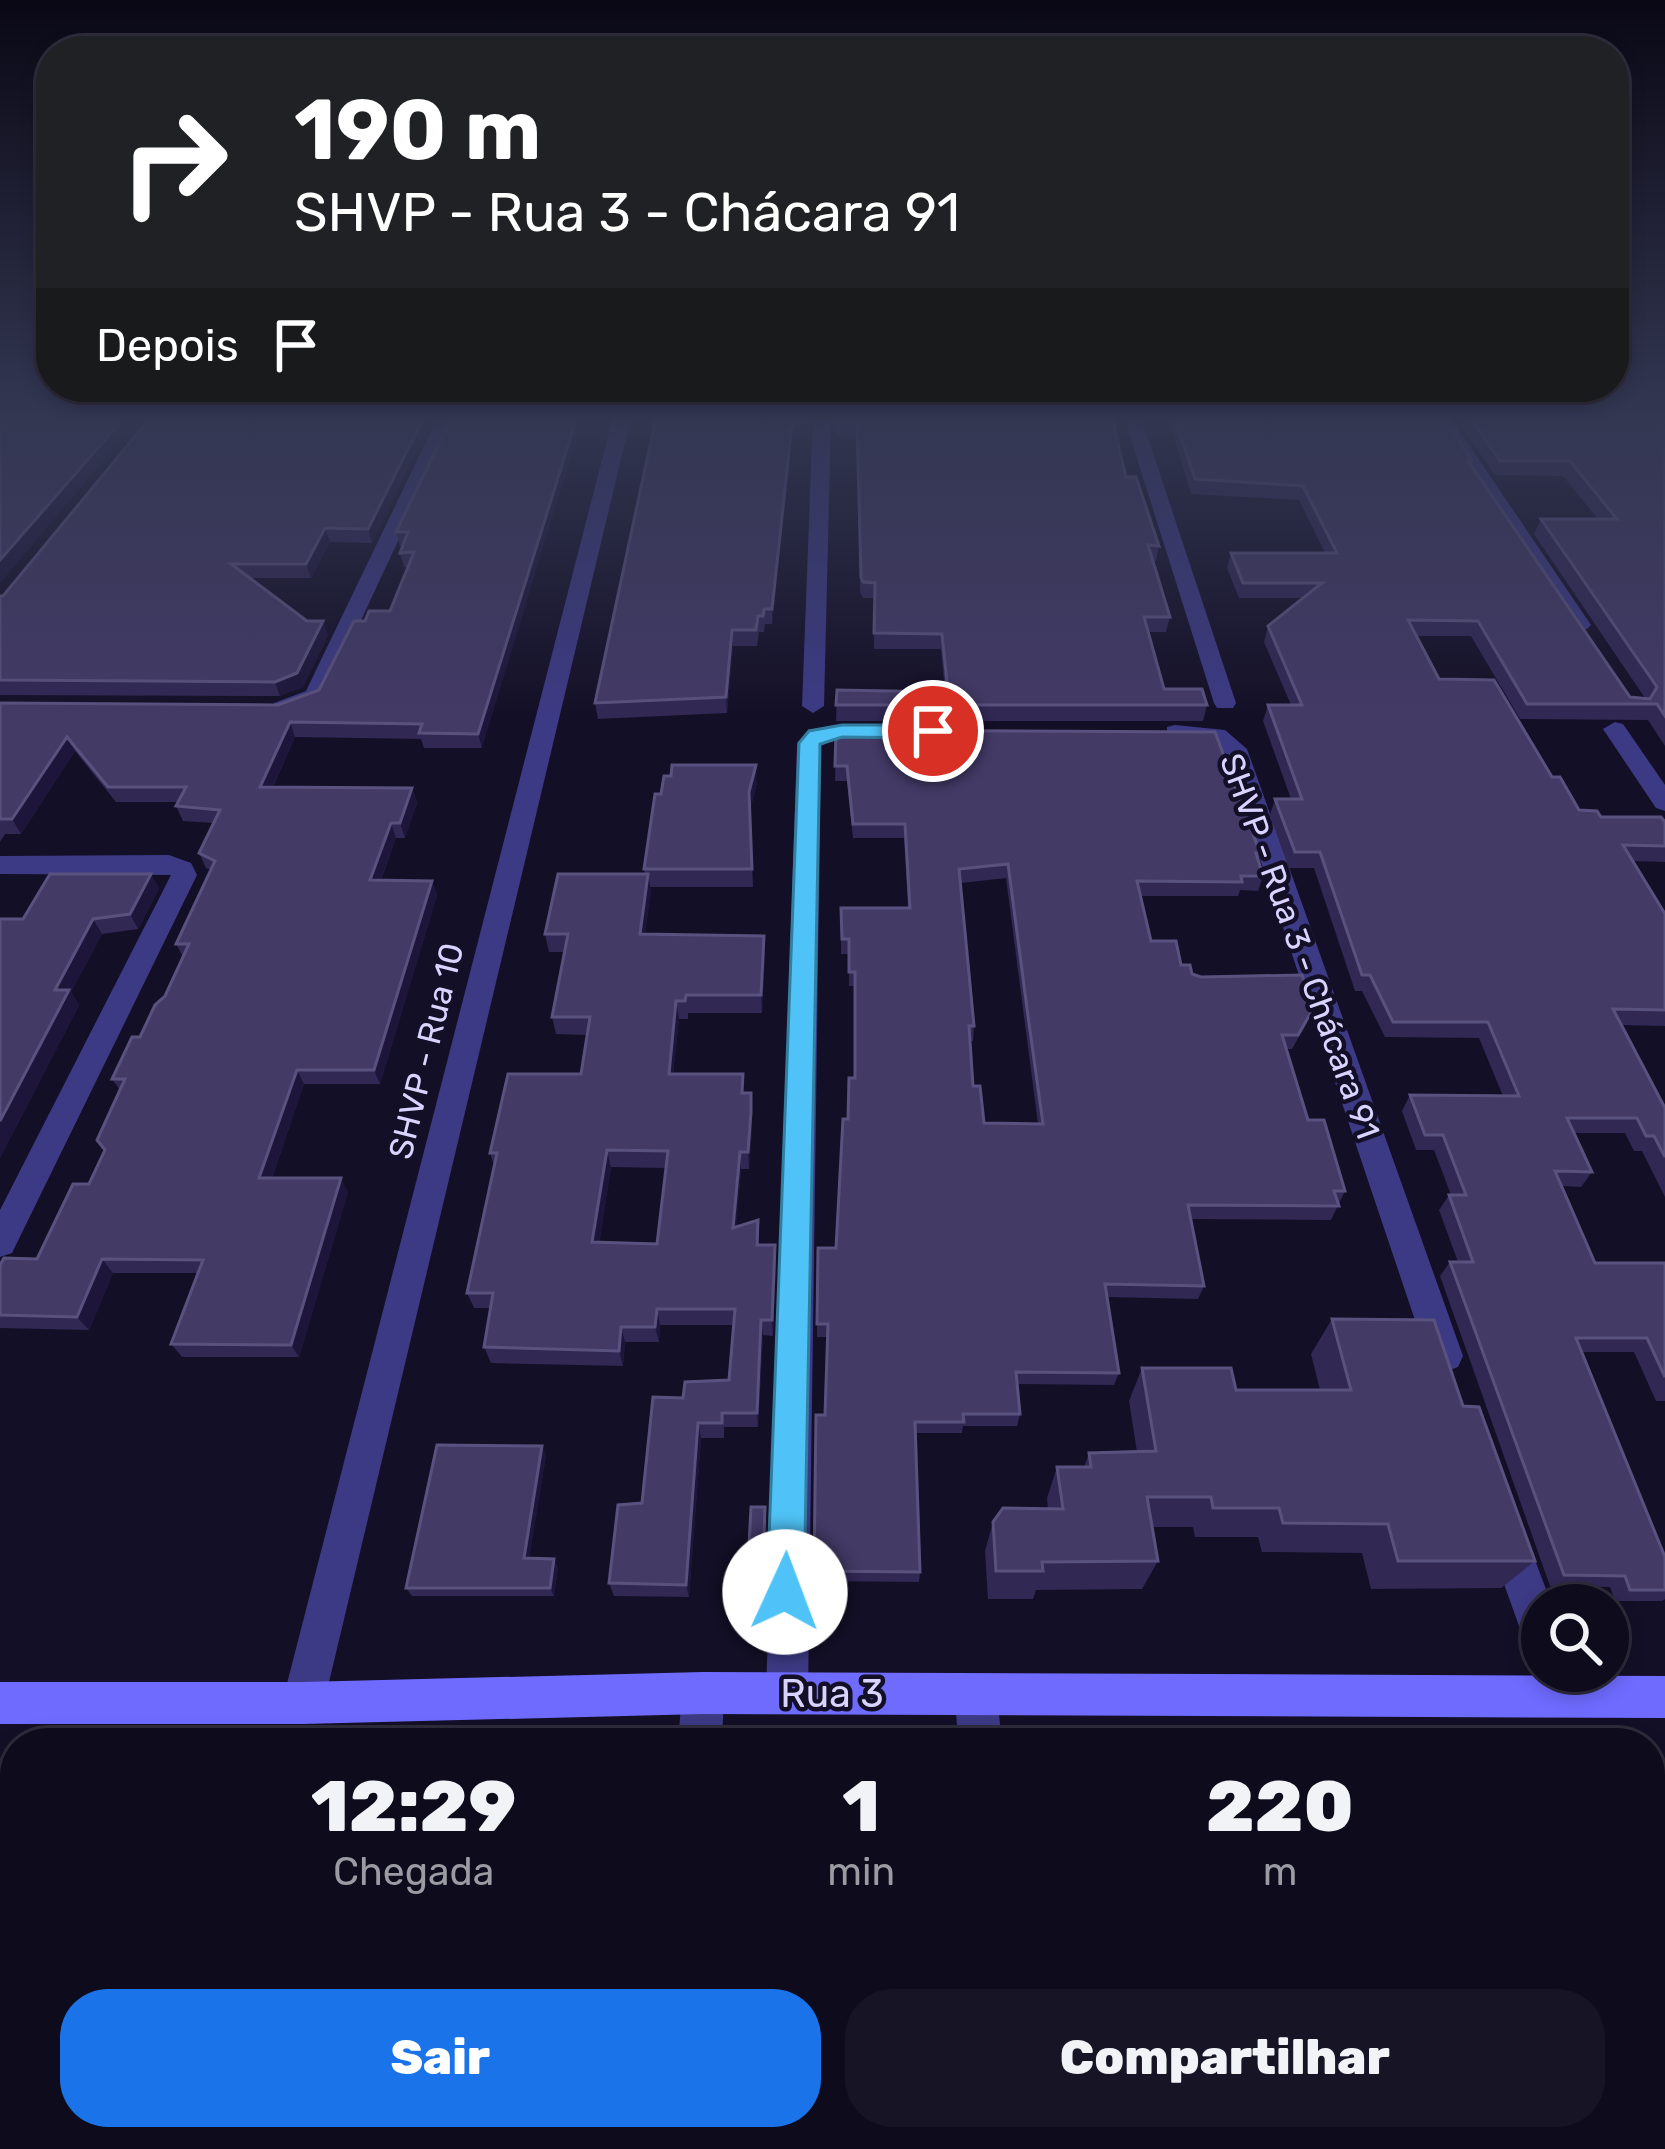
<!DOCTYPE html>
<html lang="pt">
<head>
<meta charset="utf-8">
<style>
	:root { --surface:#0e0b1c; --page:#171425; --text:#f1f3f6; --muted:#9b9ba3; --line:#2e2b3b; --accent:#1a73e8 }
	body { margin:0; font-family:Rubik,sans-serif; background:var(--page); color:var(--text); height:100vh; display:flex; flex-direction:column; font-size:45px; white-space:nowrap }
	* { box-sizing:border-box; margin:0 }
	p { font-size:39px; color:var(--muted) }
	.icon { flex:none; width:66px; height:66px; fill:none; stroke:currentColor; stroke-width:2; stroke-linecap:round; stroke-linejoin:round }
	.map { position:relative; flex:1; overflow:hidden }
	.panel { position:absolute; left:0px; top:1728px; width:1665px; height:423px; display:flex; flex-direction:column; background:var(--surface); border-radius:48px 48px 0 0; box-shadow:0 6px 18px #0003,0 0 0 3px var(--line) }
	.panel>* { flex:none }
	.banner { position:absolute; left:36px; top:36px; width:1593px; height:366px; border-radius:48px; box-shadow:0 6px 18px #0003,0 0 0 3px var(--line); background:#202124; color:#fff; overflow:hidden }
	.fabs { position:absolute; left:1521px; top:1584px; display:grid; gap:24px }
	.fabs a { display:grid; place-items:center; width:108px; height:108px; border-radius:50%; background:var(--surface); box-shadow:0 6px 18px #0003,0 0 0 3px var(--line); font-size:60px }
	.pin { position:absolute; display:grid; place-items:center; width:102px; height:102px; color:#fff; margin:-51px; border:6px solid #fff; border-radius:50%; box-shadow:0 3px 12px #0007 }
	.me { position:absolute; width:132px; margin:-66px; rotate:2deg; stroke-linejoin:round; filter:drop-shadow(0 0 9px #0008) }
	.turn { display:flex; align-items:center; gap:42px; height:252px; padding:0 60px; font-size:54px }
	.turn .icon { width:156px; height:156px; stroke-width:2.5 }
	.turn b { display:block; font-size:84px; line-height:102px }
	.then { display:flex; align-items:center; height:114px; padding:0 60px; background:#0003; gap:24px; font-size:45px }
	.eta { display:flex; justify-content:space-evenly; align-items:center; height:204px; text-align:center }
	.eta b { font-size:72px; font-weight:800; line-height:84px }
	.button { display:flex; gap:24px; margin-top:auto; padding:24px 60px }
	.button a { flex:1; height:138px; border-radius:48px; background:var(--accent); color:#fff; font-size:48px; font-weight:800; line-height:138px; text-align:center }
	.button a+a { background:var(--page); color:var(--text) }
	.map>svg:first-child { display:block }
</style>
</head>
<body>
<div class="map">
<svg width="1665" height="2149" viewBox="0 0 1665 2149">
	<rect width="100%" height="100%" fill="#130f26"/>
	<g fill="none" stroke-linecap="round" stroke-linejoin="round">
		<g fill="#3d3a85" fill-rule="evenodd">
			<path d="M438,417H456L326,695L290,713H274V703L306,691Z"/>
			<path d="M813,417H831L824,706L813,713L802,706Z"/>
			<path d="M1124,417H1141L1236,703L1233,708H1217L1214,703Z"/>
			<path d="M1434,417H1450L1591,625L1587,629H1573Z"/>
			<path d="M1615,722L1623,724L1665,785V811L1656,808L1603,729Z"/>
			<path d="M875,724L883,726V736L833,740L821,746L808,1693L802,1708L787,1714L772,1708L766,1693L797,743L828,726Z"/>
			<path d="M1175,725L1225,730L1247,749L1463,1356L1458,1367L1445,1372L1432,1367L1427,1356L1224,752L1211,742L1167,737V727Z"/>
			<path d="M169,855L191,863L197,875L12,1253L0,1257V1210L171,875L0,874V856Z"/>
			<path d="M1507,1517L1521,1523L1552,1605H1542V1654L1527,1648L1487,1537L1493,1523Z"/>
			<path d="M703,1672L718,1678L724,1693L722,1743H678L682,1693L688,1678Z"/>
			<path d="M976,1674L991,1680L997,1695L1002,1743H958L955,1695L961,1680Z"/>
			<path d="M647,2136H697V2149H645Z"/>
			<path d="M979,2136H1029L1031,2149H979Z"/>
		</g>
		<path fill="#3d3a85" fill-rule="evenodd" d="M613,417H631L324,1703L318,1718L303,1724L288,1718L282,1703Z"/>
		<path fill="#6f6bff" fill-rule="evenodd" d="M703,1672L1665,1676V1718L703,1714L303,1724H0V1682H303Z"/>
	</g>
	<g fill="#312854" fill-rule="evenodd">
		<path d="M433,417L372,543L330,542L311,578H250L328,635L303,687L280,696L0,695V596Z"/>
		<path d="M452,417L482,748H424L421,739L295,737L273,787L412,788L417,803L405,838H396L381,880L432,881L437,895L380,1084H304L272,1178L348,1192L299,1357H182L171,1344L198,1273H113L89,1330L0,1328V1265L37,1259L89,1184L105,1151L120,1090L112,1079L165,996L183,957L176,944L211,870L206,868L199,853L213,823L183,821L176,806L178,802H116L75,751L21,834H5L0,842V703L278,705L319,690L365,621L390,611L408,567H404L400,553L403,546H400L396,532Z"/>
		<path d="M656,417L808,436L792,438L772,624H765L764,632H759L757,646H733L727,713L598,719L595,703Z"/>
		<path d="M834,417L1126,477L1159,546L1156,561H1153L1170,617L1166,632H1148L1164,689L1207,705L1203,721H836L837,690L945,692L941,649H874V598H863L860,592L857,437L835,436Z"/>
		<path d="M1168,417H1443L1472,461L1471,464L1630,697L1645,698L1534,534L1541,519H1598L1563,476L1495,475L1455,417H1665V746L1648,720L1520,719L1471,636H1416L1439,679L1552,777L1579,810L1601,817L1665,822V862L1633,861L1665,914V1026L1621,1025L1665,1108V1197L1642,1151H1634L1625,1133H1574L1592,1172L1581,1187L1562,1186L1595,1263H1665V1401H1656L1634,1352H1582L1665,1557V1599L1662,1601H1615L1610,1587L1550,1586L1440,1276L1450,1262H1458L1439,1210L1449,1195H1451L1434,1150H1416L1402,1111L1410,1095L1503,1096L1479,1038L1385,1037L1362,991H1355L1314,868H1289L1270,815L1275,799H1291L1263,721L1268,705H1291L1264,642L1268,626L1303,598H1239L1227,568L1231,553H1325L1299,500L1191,494Z"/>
		<path d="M836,730L1260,853L1258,860L1263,876L1258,891L1240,890L1238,896H1140L1151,941L1192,974L1307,1023L1292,1049H1287L1308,1120L1345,1191L1331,1220L1190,1219L1204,1286L1198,1299L1107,1297L1119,1373L1114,1385L1017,1384L1020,1414L1017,1426H963L962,1433H915L920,1572L919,1582L814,1581L816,1415H825L827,1337H817L818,1248H836L848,1119L855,1078V986H849V954H841V908H908L904,838H853L847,781H835ZM1006,878L1038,1124L984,1123L973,1086L970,1041H973L974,1026L961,883Z"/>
		<path d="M757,783L750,810L753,887H650L645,934L765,954L762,1013H688V1019H679L673,1074L745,1093L752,1129L749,1169H741L736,1227L758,1220L759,1245H775L776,1261L773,1336L763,1335L758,1427H724V1438H701L689,1597L614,1596L609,1583L683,1398L729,1380L734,1325H660L659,1342H625L623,1366L491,1363L484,1347L490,1308H474L467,1293L494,1165L490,1153L581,1074L587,1035L556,1034L552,1017L564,952H549L545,934L645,874L644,869ZM611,1167L666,1168L657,1244L599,1243Z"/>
		<path d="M151,874L159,889L138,929L102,934L71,992L79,1005L0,1158L23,919Z"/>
		<path d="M1332,1319L1463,1406L1535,1561L1501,1588L1371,1589L1362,1553L1262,1552L1258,1537H1195L1193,1527H1152L1158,1561L1142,1589L1036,1590L1033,1599H988L985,1551L993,1522L1048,1509L1047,1498L1057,1467H1084L1089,1453L1137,1452L1129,1401L1142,1368L1236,1390H1320L1311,1354Z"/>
		<path d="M546,1455L529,1558L558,1567L554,1596H412L406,1588Z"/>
		<path d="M767,1524L765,1581H751L748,1565Z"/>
		<path d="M0,1783H15V1893L0,1889L10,1849H4L0,1861Z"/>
		<path d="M1650,2032L1665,2033V2132L1650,2085Z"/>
		<path d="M1188,2136H1584L1588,2149H1190Z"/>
	</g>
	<g fill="#1d163a">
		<path d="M125,417H141L0,583V560Z"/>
		<path d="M424,417H433L372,543L368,529Z"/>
		<path d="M577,417H583L482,748L478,734Z"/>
		<path d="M809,417H812L808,436L792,438L772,624V609L792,424Z"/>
		<path d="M325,528L330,542L311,578L306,564Z"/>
		<path d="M323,621L328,635L303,687L280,696L275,682Z"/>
		<path d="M732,630L733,646L727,713L726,697Z"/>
		<path d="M290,722L295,737L266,802L260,787Z"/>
		<path d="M67,737L75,751L21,834L12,819Z"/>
		<path d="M756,765L757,783L750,810L753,887L749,792Z"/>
		<path d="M412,788L417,803L405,838L400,823Z"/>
		<path d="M391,823L396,838L375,895L370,880Z"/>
		<path d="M151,874L159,889L138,929L130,914Z"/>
		<path d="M648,874L651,892L643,952L640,934Z"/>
		<path d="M432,881L437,895L380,1084L374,1070Z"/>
		<path d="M93,919L102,934L71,992L79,1005L0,1158V1121L55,990Z"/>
		<path d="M764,936L765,954L762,1013L761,995Z"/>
		<path d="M676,1001L679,1019L671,1091L669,1074Z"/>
		<path d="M297,1070L304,1084L267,1192L259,1178Z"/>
		<path d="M751,1093L752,1129L749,1169L748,1152Z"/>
		<path d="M607,1150L611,1167L597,1259L592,1242Z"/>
		<path d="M740,1152L741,1169L735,1245L733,1228Z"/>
		<path d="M341,1178L348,1192L299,1357L291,1345Z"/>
		<path d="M775,1245L776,1261L773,1336L772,1320Z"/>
		<path d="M102,1259L113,1273L89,1330L77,1317Z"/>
		<path d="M657,1309L660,1325L659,1342L655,1327Z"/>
		<path d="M761,1320L763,1335L758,1427L757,1413Z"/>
		<path d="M621,1327L625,1342L623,1366L619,1351Z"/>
		<path d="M698,1423L701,1438L689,1597L686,1585Z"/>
		<path d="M542,1446L546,1455L528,1567L524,1558Z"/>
		<path d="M765,1507L767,1524L765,1581L763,1565Z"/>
		<path d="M554,1559L558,1567L554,1596L550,1588Z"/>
		<path d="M167,2136H184L180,2149H164Z"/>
		<path d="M414,2136H424L422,2149H412Z"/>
		<path d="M618,2136H623L622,2149H617Z"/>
	</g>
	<g fill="#433a66" stroke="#5a527e" stroke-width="3" fill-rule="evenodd">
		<path d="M0,417H125L0,560Z"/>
		<path d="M151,417H424L368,529L325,528L306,564H231L307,621H323L297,673L275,682L0,680V596H3Z"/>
		<path d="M452,417H577L478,734L419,733L422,724L290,722L260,787L412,788L400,823H391L370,880L432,881L374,1070H297L259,1178H341L291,1345L171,1344L203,1260L102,1259L77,1317L0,1315V1265L4,1258L37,1259L73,1184H89L105,1150L97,1140L125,1079H112L132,1037H140L155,1005L165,996L189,944H176L215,861L199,853L220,810L176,806L186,787H108L67,737L12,819H0V703L278,705L319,690L354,621H365L369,611H390L414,552L400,553L408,532H396Z"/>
		<path d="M656,417H809L808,422L792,424L772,609H764L763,616H758L756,630H732L726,697L595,703Z"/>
		<path d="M835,417H1112L1126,477H1136L1159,546L1148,545L1170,617H1144L1164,689H1202L1207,705H836L837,690L948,692L942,634L874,633L875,583L863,582L861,577L857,423L835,422Z"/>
		<path d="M1174,417H1443L1472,461H1468L1630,697L1650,699L1657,687L1541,519H1617L1570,461H1500L1470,417H1665V716L1657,704H1527L1478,621L1408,620L1439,679L1494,680L1552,777H1560L1579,810L1597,811L1601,817H1661L1665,822V846L1623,845L1665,914V1010L1613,1009L1665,1108V1157L1654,1136H1646L1637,1118H1567L1592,1172L1555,1171L1595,1263H1665V1377L1647,1338H1576L1665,1557V1590H1630L1625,1576L1564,1575L1450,1262H1473L1449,1195H1466L1443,1135H1425L1410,1095L1519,1096L1488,1022H1393L1370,975H1362L1320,852H1295L1275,799H1302L1268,705H1302L1268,626L1322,583H1243L1231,553H1337L1303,486L1195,479Z"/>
		<path d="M836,730L1215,732L1260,853H1256L1263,876H1241L1242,882L1137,881L1151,941H1176L1181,965H1190L1192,974L1201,977L1302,975L1313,1009L1298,1035H1282L1308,1120H1324L1345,1191H1334L1339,1206L1188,1205L1204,1286L1105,1284L1119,1373L1016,1372L1020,1414H963L964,1422H915L920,1572L814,1571L816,1415H825L828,1324H817L818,1248H836L843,1119H848L849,1078H855V972H849V939H842L841,908H910L905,824H853L847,766H835ZM1008,864L1028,1016L1043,1124L984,1123L980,1086H973L969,1026H974L959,869Z"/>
		<path d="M672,765H756L749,792L752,869H644L655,794H661L664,776H671Z"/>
		<path d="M50,874H151L130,914L93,919L55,990H69L0,1121V919H23Z"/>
		<path d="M558,874H648L640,934L764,936L761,995H686L685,1001H676L669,1074H743L742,1093H751V1112L748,1152H740L733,1228L758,1220L757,1245H775L772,1320H761L757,1413H722V1423H698L686,1585L609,1583L618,1505L642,1503L653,1397L683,1398L685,1382L729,1380L735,1309H657L655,1327H621L619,1351L484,1347L493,1293H467L497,1153H490L508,1074H581L590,1017H552L568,934H545ZM607,1150L668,1151L657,1244L592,1242Z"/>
		<path d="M1332,1319L1434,1320L1463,1406L1479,1407L1535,1561H1398L1388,1524L1283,1523L1279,1508H1213L1211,1497H1147L1158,1561L1042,1562L1043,1571H996L993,1522L1003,1508L1063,1509L1057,1467H1091L1089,1453L1156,1451L1142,1368H1231L1236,1390H1351Z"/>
		<path d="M437,1445L542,1446L524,1558L554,1559L550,1588H406Z"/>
		<path d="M751,1507H765L763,1565H748Z"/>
		<rect x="0" y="1783" width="15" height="47"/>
		<path d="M15,1834V1888H0V1881Z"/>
		<path d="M4,2003H15V2136H167L164,2149H0V2014Z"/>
		<path d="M1650,2032L1665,2033V2079Z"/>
		<path d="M326,2136H414L412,2149H324Z"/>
		<path d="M474,2136H618L617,2149H472Z"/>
		<path d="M722,2136H873V2146H886V2149H721Z"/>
		<path d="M1196,2136H1584L1588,2149H1197Z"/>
	</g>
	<linearGradient id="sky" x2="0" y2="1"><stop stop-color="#0a0815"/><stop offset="0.58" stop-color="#333752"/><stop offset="1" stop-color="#333752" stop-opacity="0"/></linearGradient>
	<rect width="1665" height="718" fill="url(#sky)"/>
	<path fill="#4fc3f7" stroke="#337fa1" stroke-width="3" d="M842,725H933L943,731L933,738L842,737L820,744L804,1592L798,1605L785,1611L772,1605L767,1592L799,743L809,731Z"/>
	<g text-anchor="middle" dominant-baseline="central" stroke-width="9" stroke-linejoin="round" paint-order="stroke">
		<g font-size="33" fill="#d9d4ff" stroke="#130f26">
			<text transform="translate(1300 946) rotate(70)">SHVP - Rua 3 - Chácara 91</text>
			<text transform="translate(426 1051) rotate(-76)">SHVP - Rua 10</text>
		</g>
		<g font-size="39" fill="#d9d4ff" stroke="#130f26">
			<text x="832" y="1694">Rua 3</text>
		</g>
	</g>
</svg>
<div class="fabs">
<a><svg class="icon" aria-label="search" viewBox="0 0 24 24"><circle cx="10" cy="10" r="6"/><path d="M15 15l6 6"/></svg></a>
</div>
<div class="pin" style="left:933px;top:731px;background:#d93025"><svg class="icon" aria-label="arrive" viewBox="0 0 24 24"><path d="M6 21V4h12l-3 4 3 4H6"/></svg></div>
<svg class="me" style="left:785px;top:1592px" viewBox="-20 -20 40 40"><circle r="19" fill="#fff"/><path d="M0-13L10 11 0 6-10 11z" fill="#4fc3f7"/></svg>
<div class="banner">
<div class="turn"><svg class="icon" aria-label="right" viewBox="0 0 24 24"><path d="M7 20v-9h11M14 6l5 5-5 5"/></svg><div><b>190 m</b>SHVP - Rua 3 - Chácara 91</div></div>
<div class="then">Depois<svg class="icon" aria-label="arrive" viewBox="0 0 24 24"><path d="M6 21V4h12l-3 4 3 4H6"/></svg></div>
</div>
<section class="panel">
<div class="eta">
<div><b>12:29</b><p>Chegada</p></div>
<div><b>1</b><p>min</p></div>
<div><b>220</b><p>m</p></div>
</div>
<div class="button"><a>Sair</a><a>Compartilhar</a></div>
</section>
</div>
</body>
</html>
